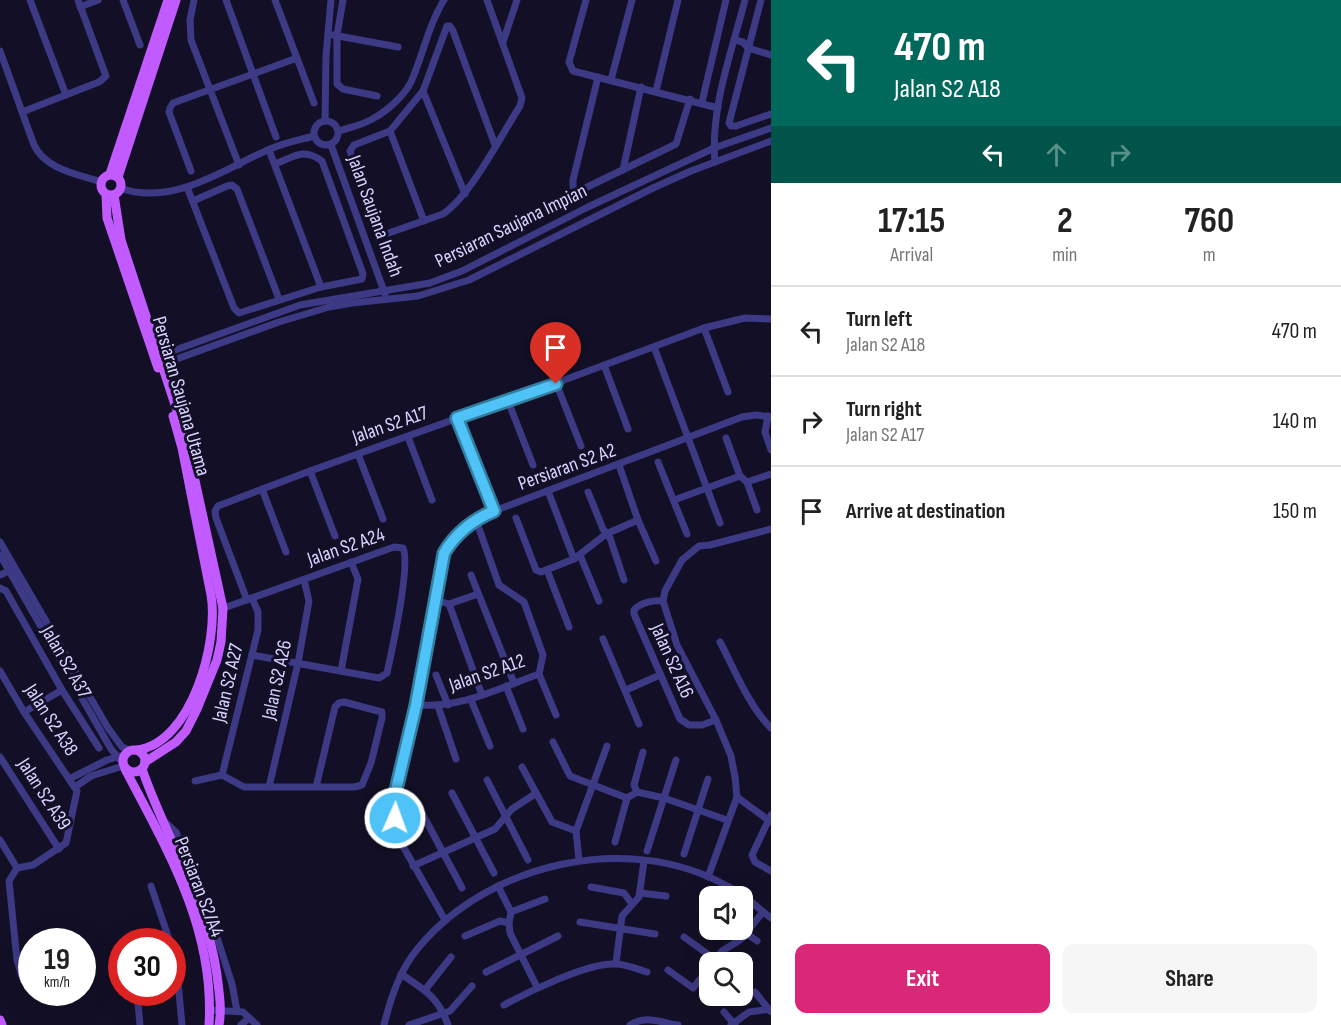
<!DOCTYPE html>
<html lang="en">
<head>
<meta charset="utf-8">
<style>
	:root { --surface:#fff; --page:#f6f6f6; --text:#222; --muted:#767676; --line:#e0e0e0; --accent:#db2777 }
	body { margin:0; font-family:"Sofia Sans Condensed",sans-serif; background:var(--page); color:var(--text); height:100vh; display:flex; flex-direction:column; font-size:22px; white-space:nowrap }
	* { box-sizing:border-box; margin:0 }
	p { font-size:20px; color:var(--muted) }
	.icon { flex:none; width:33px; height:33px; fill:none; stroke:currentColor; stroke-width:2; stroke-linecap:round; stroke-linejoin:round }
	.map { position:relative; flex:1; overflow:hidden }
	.panel { display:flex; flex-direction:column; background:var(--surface); width:570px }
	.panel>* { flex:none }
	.banner { background:#00695c; color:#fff; overflow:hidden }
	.buttons { position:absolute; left:699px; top:886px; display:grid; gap:12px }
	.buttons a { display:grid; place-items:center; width:54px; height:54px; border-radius:12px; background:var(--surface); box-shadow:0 6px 24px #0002; font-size:30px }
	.speed { position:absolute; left:18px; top:928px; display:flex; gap:12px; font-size:30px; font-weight:700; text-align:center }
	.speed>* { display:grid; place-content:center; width:78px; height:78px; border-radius:50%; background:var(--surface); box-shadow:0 6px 24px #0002; line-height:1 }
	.speed small { font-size:15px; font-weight:400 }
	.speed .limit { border:9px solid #d22; background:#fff; color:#111 }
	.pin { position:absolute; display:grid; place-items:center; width:51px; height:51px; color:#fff; margin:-62px -26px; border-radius:50% 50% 50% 0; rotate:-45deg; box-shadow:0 0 6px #0007 }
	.pin .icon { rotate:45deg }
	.me { position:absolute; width:66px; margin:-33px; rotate:2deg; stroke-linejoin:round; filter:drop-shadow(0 0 4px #0008) }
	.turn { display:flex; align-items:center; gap:21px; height:126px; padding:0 24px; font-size:27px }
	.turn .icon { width:78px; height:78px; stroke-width:2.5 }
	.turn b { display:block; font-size:42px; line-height:51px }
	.lanes { display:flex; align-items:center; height:57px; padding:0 24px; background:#0003; justify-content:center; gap:30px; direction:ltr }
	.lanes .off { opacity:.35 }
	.eta { display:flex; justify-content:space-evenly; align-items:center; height:102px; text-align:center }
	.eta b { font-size:36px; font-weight:700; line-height:42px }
	.cta { display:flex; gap:12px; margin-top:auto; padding:12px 24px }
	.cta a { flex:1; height:69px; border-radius:12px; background:var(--accent); color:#fff; font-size:24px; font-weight:700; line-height:69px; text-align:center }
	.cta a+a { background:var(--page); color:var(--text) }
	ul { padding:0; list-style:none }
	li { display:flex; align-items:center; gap:18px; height:90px; padding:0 24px; border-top:2px solid var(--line) }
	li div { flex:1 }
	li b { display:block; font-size:22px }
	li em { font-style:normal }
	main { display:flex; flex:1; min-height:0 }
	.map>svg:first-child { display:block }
</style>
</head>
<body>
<main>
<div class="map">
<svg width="771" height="1025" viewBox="0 0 771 1025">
	<rect width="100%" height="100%" fill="#130f26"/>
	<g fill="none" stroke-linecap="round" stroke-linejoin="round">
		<g stroke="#3d3a85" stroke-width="7">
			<path d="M30,0L66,95"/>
			<path d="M123,0L140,45"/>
			<path d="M194,0L190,20L191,40L239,165"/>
			<path d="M226,0L276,137"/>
			<path d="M275,0L314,103"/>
			<path d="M343,0L337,35V84L343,89L377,96"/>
			<path d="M487,0L522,98L520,106C500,137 472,194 443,214L383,235L377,231L350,151L354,145L390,131L423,91L447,26H450L453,31L495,145"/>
			<path d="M586,0L569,62L573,71L718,108"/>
			<path d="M761,0L729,123L731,126H736L771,114"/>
			<path d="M80,7L98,0"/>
			<path d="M333,35L398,47"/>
			<path d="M735,40L743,42L748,48L771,55"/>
			<path d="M503,42L517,0"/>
			<path d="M0,51L34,145C45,169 77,174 101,182"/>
			<path d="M598,77L573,180V187L577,192L676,144L690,99"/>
			<path d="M611,80L632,0"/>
			<path d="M423,91L465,194"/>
			<path d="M656,91L678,0"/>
			<path d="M702,102L726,0"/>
			<path d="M22,112L99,82L106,76L78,0"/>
			<circle cx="326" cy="133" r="12"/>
			<path d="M325,121L326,56L331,0"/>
			<path d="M339,131C350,127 364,125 374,118C387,111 404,96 411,82C423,55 428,26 444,0"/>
			<path d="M390,131L424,221"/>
			<path d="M331,145L385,294"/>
			<path d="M269,150L321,287"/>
			<path d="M715,162C710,108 732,51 745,0"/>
			<path d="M623,170L641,87"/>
			<path d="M191,171L169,112L170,108L173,103L297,58"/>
			<path d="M187,187L234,308L239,313L321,287L362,279L363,274L322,161C303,147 294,157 275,164"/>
			<path d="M120,188C173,207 223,169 270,149C284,143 299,140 314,136"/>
			<path d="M193,201L227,186L232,185L237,189L279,299"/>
			<path d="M704,328L728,392"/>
			<path d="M654,347L720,523"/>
			<path d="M156,357L300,305L430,283L462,271L588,207L714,148L771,128"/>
			<path d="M160,365L279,322L329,307L352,303L418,296L469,280L653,188L691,171L771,141"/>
			<path d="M604,365L628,429"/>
			<path d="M556,383L581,446"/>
			<path d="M508,401L533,465"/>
			<path d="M768,416L765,432L771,450"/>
			<path d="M457,419L494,511"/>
			<path d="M408,437L432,500"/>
			<path d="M726,438L740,476L747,482L757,510"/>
			<path d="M358,454L383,519"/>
			<path d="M658,462L687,534"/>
			<path d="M619,465L638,520L656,561"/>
			<path d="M310,471L335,536"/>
			<path d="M747,482L771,474"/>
			<path d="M262,489L286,552"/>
			<path d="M548,491L574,559"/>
			<path d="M588,492L603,529L610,538L624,580"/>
			<path d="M674,500L740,476"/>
			<path d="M516,518L536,570L541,572L574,559L606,534L638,520"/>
			<path d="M0,542L108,728L122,747L130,750"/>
			<path d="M0,555L111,749L122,762"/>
			<path d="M580,555L599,601"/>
			<path d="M547,570L569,627"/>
			<path d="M0,575L13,569"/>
			<path d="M471,575L514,683"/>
			<path d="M0,588L6,591L62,690L99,748"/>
			<path d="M247,600L216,518L215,511L218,506L310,471L556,383L704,328L745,318L771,319"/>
			<path d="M435,600L449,604L478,594"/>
			<path d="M663,601C654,600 641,602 634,610V614L680,719L689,725H702L716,720"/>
			<path d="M449,604L482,695"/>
			<path d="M221,609L394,547L403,548C411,565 392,650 387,673L379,678L252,655"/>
			<path d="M603,639L639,724"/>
			<path d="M720,642C735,670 748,705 771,728"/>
			<path d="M0,671L24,712L77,791L66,843L33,865L17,868"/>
			<path d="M341,671L358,579L351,562"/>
			<path d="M539,674L556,715"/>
			<path d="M436,675L448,705"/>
			<path d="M506,686L523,729"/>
			<path d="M626,690L660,675"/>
			<path d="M471,700L490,746"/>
			<path d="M416,705C462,708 497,689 539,674L543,655L524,602L499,585L476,520"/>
			<path d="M438,706L456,759"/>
			<path d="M24,712L62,690"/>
			<path d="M553,742L570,776L627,798"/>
			<path d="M0,757L59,849"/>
			<path d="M522,767L552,822L576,831"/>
			<path d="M222,775L258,630V612L252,598"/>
			<path d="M69,779L107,760L124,755"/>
			<path d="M487,780L528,860"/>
			<path d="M195,781L222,775L244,787H354L362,785L371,763L382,718V712L344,702L339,703L335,707L316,787"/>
			<path d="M75,787L91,776L123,766"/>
			<path d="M269,787L298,663L309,601L304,580"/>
			<path d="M637,792L634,785L643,752"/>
			<path d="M452,793L494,873"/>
			<path d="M737,797L771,822"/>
			<path d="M627,798L637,792L664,798L727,820"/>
			<path d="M422,813L462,888"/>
			<path d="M771,815L752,855L755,862L771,871"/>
			<path d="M165,822L176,832L206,903L232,984L237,1011"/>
			<path d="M0,840L17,868"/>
			<path d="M615,842L627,798"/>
			<path d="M647,851L676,760"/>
			<path d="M684,854L708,779"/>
			<path d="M579,860L576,831L607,746"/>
			<path d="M413,866L495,829L512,809L535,794"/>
			<path d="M17,868L9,881L17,960L23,980"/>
			<path d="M708,877L737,797L735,777L731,756L716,720L677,645L663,601L665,591L682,560L699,546L710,545L771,529"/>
			<path d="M151,886L170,942"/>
			<path d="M498,886L511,912L509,923L510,933L537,987"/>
			<path d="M591,887L624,893L632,904"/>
			<path d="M640,893L666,896"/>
			<path d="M709,910L710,911"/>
			<path d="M511,912L545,899"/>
			<path d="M445,920L400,841L395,818L396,791L416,705L444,553C456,532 472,521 494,511L742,417L756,415L771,417"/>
			<path d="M580,922L655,934"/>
			<path d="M734,930L743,937"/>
			<path d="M746,933L757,941"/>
			<path d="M465,936L500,921L509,923"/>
			<path d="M684,937L720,963"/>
			<path d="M172,950L176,960L182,1025"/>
			<path d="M616,963L622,916L639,897L644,861"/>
			<path d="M713,963L722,951L740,940L763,912"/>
			<path d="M668,970L693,988L710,967"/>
			<path d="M486,972L558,936"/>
			<path d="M401,974C425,990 438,997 448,1025"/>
			<path d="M425,990L451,957"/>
			<path d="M755,992L770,1011"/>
			<path d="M137,993L140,1025"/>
			<path d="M504,1005C528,992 589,962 615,964C625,964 637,969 647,972"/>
			<path d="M210,1010L243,1012L257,1025"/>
			<path d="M724,1012L735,1025"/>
			<path d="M241,1025L249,1018"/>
			<path d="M384,1025C391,997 400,969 419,947C490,862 630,831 727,886C743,894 757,907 771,918"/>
			<path d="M409,1025L450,1011L472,986"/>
			<path d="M630,1025C647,1014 661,1023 678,1025"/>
			<path d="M731,1025L749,1012L771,1009"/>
		</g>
		<g stroke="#c25bff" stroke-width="9">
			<path d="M110,174L168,0"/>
			<circle cx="111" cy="185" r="10"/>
			<path d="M118,177L176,0"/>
			<path d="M106,194L107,218L158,368"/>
			<path d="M114,195L121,240L185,435L223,608L221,642L217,660L197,709L186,731L176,742L145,762"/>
			<circle cx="134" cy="761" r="11"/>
			<path d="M137,750C192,743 219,641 211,595L182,448L173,416"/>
			<path d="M125,769C168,851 215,929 209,1025"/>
			<path d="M142,769C167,841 206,898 217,975C219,992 222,1008 219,1025"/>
			<path d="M0,1020L2,1025"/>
		</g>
	</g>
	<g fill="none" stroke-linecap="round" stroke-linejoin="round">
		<g stroke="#337fa1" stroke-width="15">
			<path id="route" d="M395,818L396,790L416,705L444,553C456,533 472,520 494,511L457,418L556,384"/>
		</g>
		<use href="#route" stroke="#4fc3f7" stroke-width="10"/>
	</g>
	<g text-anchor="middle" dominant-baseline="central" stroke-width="6" stroke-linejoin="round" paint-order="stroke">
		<g font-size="20" fill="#d9d4ff" stroke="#130f26">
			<text transform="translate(375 216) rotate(70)">Jalan Saujana Indah</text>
			<text transform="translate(511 226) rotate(-26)">Persiaran Saujana Impian</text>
			<text transform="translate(181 396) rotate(74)">Persiaran Saujana Utama</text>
			<text transform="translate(390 425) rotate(-19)">Jalan S2 A17</text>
			<text transform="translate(567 467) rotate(-20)">Persiaran S2 A2</text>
			<text transform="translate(346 547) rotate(-19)">Jalan S2 A24</text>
			<text transform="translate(672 661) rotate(66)">Jalan S2 A16</text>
			<text transform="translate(66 662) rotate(60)">Jalan S2 A37</text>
			<text transform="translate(487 673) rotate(-19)">Jalan S2 A12</text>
			<text transform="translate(277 680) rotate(-78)">Jalan S2 A26</text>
			<text transform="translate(228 683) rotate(-77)">Jalan S2 A27</text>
			<text transform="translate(51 720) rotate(57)">Jalan S2 A38</text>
			<text transform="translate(44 794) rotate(57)">Jalan S2 A39</text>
			<text transform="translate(199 887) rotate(69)">Persiaran S2/A4</text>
		</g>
	</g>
</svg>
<div class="buttons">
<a><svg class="icon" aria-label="sound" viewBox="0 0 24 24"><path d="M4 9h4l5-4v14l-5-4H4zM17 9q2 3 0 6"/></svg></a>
<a><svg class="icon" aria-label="search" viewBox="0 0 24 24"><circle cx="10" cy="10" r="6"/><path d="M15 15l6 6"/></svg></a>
</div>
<div class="speed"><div>19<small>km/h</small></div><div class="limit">30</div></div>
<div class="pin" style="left:556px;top:384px;background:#d93025"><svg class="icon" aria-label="arrive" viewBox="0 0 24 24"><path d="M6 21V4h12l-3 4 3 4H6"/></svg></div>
<svg class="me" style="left:395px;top:818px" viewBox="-20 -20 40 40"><circle r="17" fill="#4fc3f7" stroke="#fff" stroke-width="3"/><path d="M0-11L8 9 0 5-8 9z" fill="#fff"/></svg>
</div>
<section class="panel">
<div class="banner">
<div class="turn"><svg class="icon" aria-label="left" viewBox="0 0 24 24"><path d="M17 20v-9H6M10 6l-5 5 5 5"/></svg><div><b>470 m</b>Jalan S2 A18</div></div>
<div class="lanes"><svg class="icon" aria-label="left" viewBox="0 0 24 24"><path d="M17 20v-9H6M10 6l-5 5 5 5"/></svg><svg class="icon off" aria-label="ahead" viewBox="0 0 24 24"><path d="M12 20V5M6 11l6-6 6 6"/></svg><svg class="icon off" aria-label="right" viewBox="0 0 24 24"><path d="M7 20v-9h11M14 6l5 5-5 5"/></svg></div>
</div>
<div class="eta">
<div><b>17:15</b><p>Arrival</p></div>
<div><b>2</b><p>min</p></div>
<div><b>760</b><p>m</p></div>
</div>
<ul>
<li><svg class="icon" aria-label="left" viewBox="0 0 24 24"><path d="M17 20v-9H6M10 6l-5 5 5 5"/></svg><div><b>Turn left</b><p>Jalan S2 A18</p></div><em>470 m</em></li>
<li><svg class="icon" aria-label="right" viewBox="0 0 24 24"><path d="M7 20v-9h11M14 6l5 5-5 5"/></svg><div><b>Turn right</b><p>Jalan S2 A17</p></div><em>140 m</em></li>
<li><svg class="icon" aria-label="arrive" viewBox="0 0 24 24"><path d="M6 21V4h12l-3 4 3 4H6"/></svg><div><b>Arrive at destination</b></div><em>150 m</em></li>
</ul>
<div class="cta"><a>Exit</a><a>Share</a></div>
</section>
</main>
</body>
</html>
